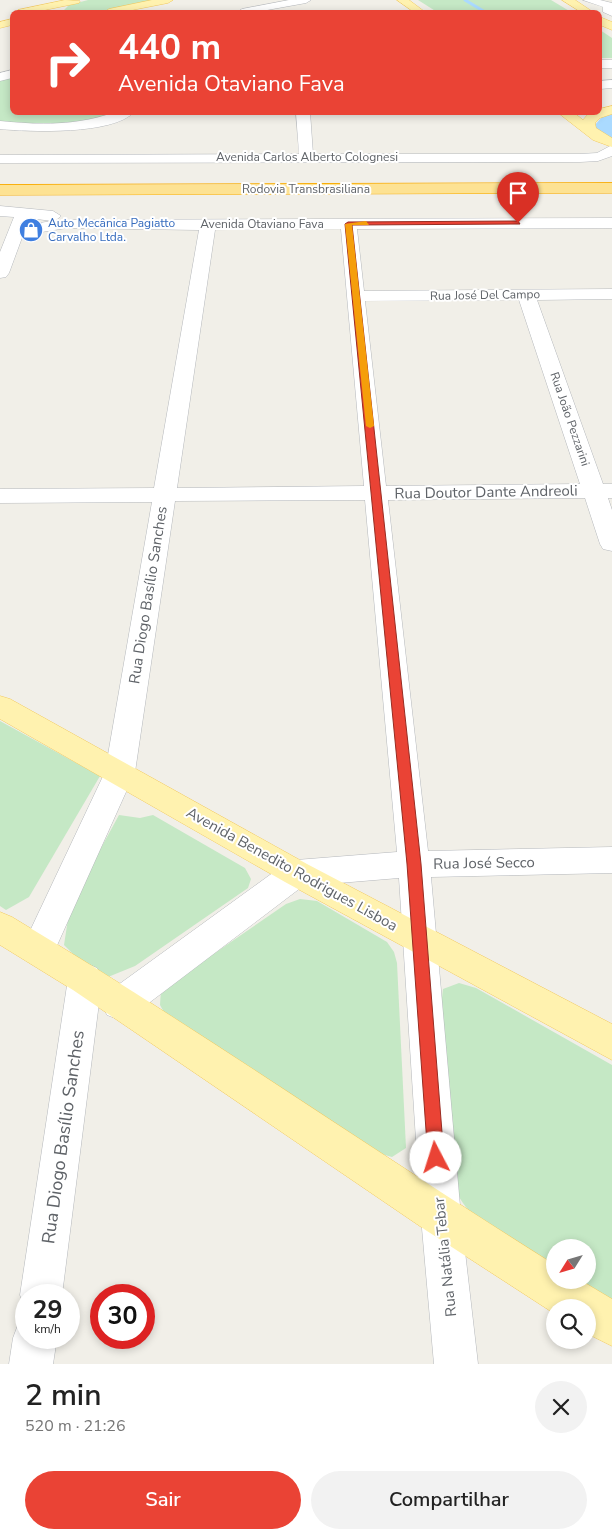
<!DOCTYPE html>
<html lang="pt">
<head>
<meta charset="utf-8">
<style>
	:root { --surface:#fff; --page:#f2f2f2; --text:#222; --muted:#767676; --accent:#ea4335 }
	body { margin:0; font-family:"Nunito Sans",sans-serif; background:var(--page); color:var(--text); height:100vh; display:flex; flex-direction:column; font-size:19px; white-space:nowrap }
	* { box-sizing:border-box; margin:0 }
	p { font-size:16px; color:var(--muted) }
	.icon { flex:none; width:28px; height:28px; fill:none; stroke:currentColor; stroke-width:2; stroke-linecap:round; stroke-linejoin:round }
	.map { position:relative; height:1364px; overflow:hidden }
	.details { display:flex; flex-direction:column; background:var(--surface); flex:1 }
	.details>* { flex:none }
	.banner { position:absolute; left:10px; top:10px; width:592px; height:105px; border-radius:8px; box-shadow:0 2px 8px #0003; background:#ea4335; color:#fff; overflow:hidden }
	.needle { width:32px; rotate:233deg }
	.buttons { position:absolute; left:546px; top:1239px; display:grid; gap:10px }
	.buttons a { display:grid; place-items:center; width:50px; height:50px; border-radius:50%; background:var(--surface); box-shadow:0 2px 8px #0003; font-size:25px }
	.speed { position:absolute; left:15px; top:1284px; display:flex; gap:10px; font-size:25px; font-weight:700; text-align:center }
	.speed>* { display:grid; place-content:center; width:65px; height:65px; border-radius:50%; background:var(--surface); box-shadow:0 2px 8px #0003; line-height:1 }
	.speed small { font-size:12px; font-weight:400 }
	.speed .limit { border:8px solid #d22; background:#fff; color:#111 }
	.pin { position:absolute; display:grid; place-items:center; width:42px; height:42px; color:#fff; margin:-51px -21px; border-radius:50% 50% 50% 0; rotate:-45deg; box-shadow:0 0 5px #0007 }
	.pin .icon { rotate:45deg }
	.me { position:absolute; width:55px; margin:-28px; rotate:355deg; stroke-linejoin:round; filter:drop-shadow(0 0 4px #0008) }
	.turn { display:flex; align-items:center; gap:18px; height:105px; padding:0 25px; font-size:22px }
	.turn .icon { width:65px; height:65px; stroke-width:2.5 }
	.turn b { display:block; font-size:35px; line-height:42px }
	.round { display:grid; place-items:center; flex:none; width:52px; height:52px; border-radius:26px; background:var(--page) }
	.summary { display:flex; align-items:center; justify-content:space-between; height:85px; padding:0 25px }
	h1 { font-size:30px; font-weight:600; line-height:38px }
	.cta { display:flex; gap:10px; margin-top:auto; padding:10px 25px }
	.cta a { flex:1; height:58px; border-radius:30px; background:var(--accent); color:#fff; font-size:20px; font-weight:600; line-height:58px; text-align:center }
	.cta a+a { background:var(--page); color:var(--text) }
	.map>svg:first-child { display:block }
</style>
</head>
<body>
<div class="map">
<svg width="612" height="1364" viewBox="0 0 612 1364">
	<rect width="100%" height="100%" fill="#f1efe8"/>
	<g fill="#c5e8c5">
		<path d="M88,0H162L111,11L62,12L69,5Z"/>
		<path d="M418,0H551L571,12H437Z"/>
		<path d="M600,30L612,38V58H600Z"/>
		<path d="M12,76V112L123,113C82,125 42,127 0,121V79Z"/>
		<path d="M0,721L100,776L29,897L6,910L0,906Z"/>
		<path d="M119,815L140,818L153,815L245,868L251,879L248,888L135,966L108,977L84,965L64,945L68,919L95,859Z"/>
		<path d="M300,899L317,901L387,942L394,952L397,963L406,1148L392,1157L374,1152L166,1016L160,1005L161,990L286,904Z"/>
		<path d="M459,983L476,988L612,1065V1306L571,1280H588V1248H555V1270C521,1249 473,1228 456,1191L441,1006L443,989Z"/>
	</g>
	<path fill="#aadaff" d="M612,113V140L597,130L595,125L602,117Z"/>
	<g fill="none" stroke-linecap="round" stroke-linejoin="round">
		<path stroke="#aadaff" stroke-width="3" d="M465,0L485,12"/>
		<g stroke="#b5b8bc" stroke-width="1">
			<g id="minor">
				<path d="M289,0H311L306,3L256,12H237L242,9Z"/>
				<path d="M583,0H600L612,3V16L603,12V7Z"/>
				<rect x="600" y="60" width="12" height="8"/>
				<path d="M12,70V78L0,81V73Z"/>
				<path d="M612,80V88L600,89V81Z"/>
				<path d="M115,112H134C113,135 30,132 0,129V121C38,125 78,126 115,112Z"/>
				<path d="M296,112H310L313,154H580L597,153L612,145V156L598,161L580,162L0,163V155L299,154Z"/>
				<path d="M0,206L53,211L61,216L56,220L612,218V228L357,229L364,291L612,289V299L537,300L603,484H612V498H608L612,510V551L603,549L600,544L585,498L388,500L428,851L612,847V873L431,877L461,1217L478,1364H434L421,1217L399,878L303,886L133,1015L120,1020L107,1015L102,1004L107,993L285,864L296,860L397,852L365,500L175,501L135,772L50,961L38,965L26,961L21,950L105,772L152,502L0,503V489L154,488L199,230L67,228L23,235L9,273L6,277L0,278V252L14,217L0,216ZM29,218L52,221L27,225ZM341,229L364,486L177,488L215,230ZM519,300L580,484L386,486L365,301Z"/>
				<path d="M85,963L97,968L102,979L62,1295H26V1310L20,1295L68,979L73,968Z"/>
				<path d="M26,1320V1338H57L53,1364H9L13,1338L19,1322Z"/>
			</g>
		</g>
		<g stroke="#f2c960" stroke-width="1">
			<g id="major">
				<path d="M65,0L80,1L79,3L35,12H17L18,10Z"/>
				<path d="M152,0H173L168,3L122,12H104L109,9Z"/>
				<path d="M397,0H409L425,12H414Z"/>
				<path d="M562,0H575L593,12H581Z"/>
				<path d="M600,17L612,22V30L600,25Z"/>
				<path d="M12,19V25L0,28V22Z"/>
				<path d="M612,106V114L600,118L595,123L596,128L612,138V147L593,140L557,112H573L583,120L590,112H600V109Z"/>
				<path d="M0,696L10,699L307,864L612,1024V1060L285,882L0,719Z"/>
				<path d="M0,912L12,917C196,1027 373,1151 555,1265V1280H580L612,1299V1346L588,1334V1308H555V1314L427,1231L73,990L0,945Z"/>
			</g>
		</g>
		<g stroke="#f9ab00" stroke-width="1">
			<path id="highway" d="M612,183V193L0,195V185Z"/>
		</g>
		<use href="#minor" fill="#fff" fill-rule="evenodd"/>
		<use href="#major" fill="#fff2af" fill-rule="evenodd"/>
		<use href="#highway" fill="#fde293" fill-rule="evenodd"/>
	</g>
	<path fill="#ea4335" stroke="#982c22" d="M518,221L520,224L352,225L421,864L444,1158L442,1163L436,1166L430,1163L428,1158L407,864L345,224L348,222Z"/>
	<path fill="#f59e0b" d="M366,221L369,225H352L374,426L370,428L366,426L345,224Z"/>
	<defs>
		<g id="shop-disc" transform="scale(1.25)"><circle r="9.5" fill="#3f7fe0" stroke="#fff"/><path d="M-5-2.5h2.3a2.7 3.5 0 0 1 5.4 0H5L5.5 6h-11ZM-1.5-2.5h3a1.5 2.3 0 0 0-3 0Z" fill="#fff"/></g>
	</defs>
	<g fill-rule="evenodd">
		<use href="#shop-disc" x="31" y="230"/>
	</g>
	<g text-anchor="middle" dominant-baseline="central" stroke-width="4" stroke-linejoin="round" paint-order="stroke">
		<g font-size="12" fill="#5f6368" stroke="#fff">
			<text x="307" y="157">Avenida Carlos Alberto Colognesi</text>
			<text x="306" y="189">Rodovia Transbrasiliana</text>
			<text x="262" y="224">Avenida Otaviano Fava</text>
			<text transform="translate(485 295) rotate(-1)">Rua José Del Campo</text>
			<text transform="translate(570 419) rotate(71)">Rua João Pezzarini</text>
		</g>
		<g font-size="12" fill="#366cbe" stroke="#fff" text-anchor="start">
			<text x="48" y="223">Auto Mecânica Pagiatto<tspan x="48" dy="14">Carvalho Ltda.</tspan></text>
		</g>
		<g font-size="15" fill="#5f6368" stroke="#fff">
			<text transform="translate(486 492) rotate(-1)">Rua Doutor Dante Andreoli</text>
			<text transform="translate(148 595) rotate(-81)">Rua Diogo Basílio Sanches</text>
			<text transform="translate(484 863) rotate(-1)">Rua José Secco</text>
			<text transform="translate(292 869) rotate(29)">Avenida Benedito Rodrigues Lisboa</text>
			<text transform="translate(445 1257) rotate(-96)">Rua Natália Tebar</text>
		</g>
		<g font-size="18" fill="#5f6368" stroke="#fff">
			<text transform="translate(63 1137) rotate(-82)">Rua Diogo Basílio Sanches</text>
		</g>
	</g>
</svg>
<div class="buttons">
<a><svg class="needle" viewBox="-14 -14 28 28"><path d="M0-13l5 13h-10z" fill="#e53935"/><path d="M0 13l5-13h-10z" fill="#767676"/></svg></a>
<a><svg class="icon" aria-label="search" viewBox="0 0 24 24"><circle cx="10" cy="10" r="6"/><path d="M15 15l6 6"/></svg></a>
</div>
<div class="speed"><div>29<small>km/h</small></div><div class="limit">30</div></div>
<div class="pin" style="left:518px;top:223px;background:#d93025"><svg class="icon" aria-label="arrive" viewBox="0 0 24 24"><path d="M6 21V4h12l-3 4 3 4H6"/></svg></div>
<svg class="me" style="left:436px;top:1158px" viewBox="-20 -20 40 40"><circle r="19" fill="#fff"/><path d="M0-13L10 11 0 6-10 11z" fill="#ea4335"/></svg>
<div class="banner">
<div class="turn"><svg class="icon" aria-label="right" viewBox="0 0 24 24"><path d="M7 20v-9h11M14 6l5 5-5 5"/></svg><div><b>440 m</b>Avenida Otaviano Fava</div></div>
</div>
</div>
<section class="details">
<div class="summary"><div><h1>2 min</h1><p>520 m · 21:26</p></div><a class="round"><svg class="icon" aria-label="close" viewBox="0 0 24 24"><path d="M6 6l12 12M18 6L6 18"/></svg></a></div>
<div class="cta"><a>Sair</a><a>Compartilhar</a></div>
</section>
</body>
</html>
